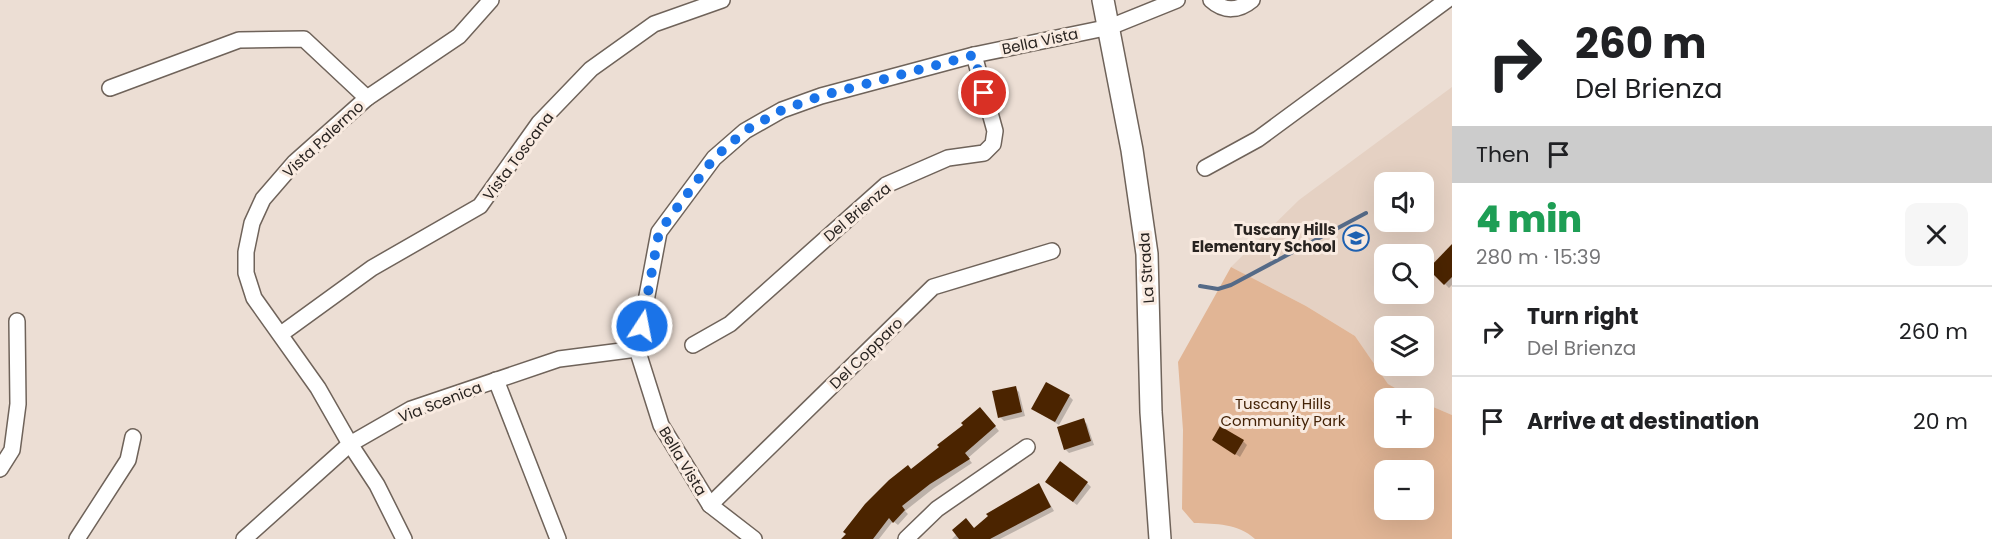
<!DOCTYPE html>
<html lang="en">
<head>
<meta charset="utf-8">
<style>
	:root { --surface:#fff; --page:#f6f6f6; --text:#202124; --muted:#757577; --line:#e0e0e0 }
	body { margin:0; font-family:Poppins,sans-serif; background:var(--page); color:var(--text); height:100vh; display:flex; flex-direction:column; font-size:22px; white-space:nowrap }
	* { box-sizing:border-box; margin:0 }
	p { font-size:20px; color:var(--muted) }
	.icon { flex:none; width:33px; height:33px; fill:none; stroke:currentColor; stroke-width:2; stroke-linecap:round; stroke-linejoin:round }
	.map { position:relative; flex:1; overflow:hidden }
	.panel { display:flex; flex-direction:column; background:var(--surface); width:540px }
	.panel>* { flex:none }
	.guide { background:#fff; color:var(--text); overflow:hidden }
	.buttons { position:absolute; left:1374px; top:172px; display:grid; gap:12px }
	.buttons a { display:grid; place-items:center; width:60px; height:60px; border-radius:12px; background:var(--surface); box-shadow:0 6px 24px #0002; font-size:30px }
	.pin { position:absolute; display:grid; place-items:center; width:51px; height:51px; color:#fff; margin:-26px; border:3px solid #fff; border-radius:50%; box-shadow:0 2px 6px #0007 }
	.me { position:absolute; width:66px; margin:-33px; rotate:11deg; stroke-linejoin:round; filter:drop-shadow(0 0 4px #0008) }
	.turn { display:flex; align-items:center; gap:21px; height:126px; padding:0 24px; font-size:27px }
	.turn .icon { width:78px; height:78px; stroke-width:2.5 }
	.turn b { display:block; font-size:42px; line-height:51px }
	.then { display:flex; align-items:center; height:57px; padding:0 24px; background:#0003; gap:12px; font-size:22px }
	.round { display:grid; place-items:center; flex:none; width:63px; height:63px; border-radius:12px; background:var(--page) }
	.summary { display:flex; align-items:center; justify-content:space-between; height:102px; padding:0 24px }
	h1 { font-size:36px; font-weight:800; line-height:45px; color:#1e9e55 }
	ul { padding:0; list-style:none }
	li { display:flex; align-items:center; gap:18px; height:90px; padding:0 24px; border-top:2px solid var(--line) }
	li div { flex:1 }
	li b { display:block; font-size:22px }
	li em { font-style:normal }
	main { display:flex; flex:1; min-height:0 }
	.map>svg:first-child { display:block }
</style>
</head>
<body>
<main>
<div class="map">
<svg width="1452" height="539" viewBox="0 0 1452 539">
	<rect width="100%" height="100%" fill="#ecded4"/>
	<path fill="#e5d1c3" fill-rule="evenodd" d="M1452,87V415L1424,403V399H1414L1402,394L1388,384L1355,336L1306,306L1231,267L1299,200ZM1384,183H1424V222H1384ZM1384,255H1424V294H1384ZM1384,327H1424V366H1384Z"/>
	<path fill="#e1b595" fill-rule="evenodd" d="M1231,267L1306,306L1355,336L1388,384L1414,399H1384V438H1424V403L1452,415V539H1255C1238,523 1216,524 1194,523L1182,509L1183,430L1178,362ZM1384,471H1424V510H1384Z"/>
	<g fill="#0003">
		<path d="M1452,247V285L1449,288L1430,269Z"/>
		<path d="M1015,388L1019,392L1025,416L1004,421L1000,417Z"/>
		<path d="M1069,396L1073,400L1059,425L1033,409Z"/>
		<path d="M984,413L999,431L968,458L972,463L934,488L905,511L908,514L898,525L893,521L879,539H843L911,471Z"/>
		<path d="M1083,420L1087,424L1094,445L1069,453L1065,449Z"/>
		<path d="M1214,440L1243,441L1247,445L1240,457Z"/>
		<path d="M1087,483L1091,487L1077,505L1050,485Z"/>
		<path d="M1039,485L1054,511L1000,539H952L957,534L974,529Z"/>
	</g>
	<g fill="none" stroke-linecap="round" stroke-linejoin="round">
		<path stroke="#556a87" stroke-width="4" d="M1200,286L1218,289L1231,285L1366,213"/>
	</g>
	<g fill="#4b2400">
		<path d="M1452,244V277L1444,285L1428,269Z"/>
		<path d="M1046,382L1070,395L1055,422L1031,409Z"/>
		<path d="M1016,386L1022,412L998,418L992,391Z"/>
		<path d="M980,407L996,426L965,453L970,459L930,484L902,506L905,510L893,523L889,518L873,539H841L846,534L843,532L865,504L889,480L908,465L911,469L939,447L937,445L963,425L961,423Z"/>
		<path d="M1084,418L1091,441L1064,450L1057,427Z"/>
		<path d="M1220,426L1244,440L1235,455L1212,440Z"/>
		<path d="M1060,461L1088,482L1073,502L1045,482Z"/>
		<path d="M1039,483L1051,507L990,539H959L952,530L966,518L974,528L988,516L986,514Z"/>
	</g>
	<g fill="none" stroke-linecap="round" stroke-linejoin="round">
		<g stroke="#6f635a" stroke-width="18">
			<g id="street">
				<path d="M1211,0C1224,12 1239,11 1252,0"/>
				<path d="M110,88L239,40L304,39L367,98"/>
				<path d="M1205,168L1258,139L1447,0"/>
				<path d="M281,334L372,268L480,206L539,123L591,69L654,24L722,0"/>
				<path d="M693,345L730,324L886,185L948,158L984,153L993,144L995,131L974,55"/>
				<path d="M496,380L558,539"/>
				<path d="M0,469L12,450L18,404L17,321"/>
				<path d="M710,505L933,287L1052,251"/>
				<path d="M77,539L128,460L133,437"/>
				<path d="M244,539L350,444L411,409L559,359L637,349"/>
				<path d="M404,539L377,485L350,444L318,388L254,298L246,273V252L252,223L263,199L295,162L367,98L459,36L491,0"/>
				<path d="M754,539L710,505L661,425L637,349L659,232L714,158L745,131L782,110L821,96L974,55L1110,27L1177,0"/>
				<path d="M906,539L937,509L1027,447"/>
			</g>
		</g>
		<g stroke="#6f635a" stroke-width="24">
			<path id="secondary" d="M1103,0L1132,150L1147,254L1151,412L1160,539"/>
		</g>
		<use href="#street" stroke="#fff" stroke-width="15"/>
		<use href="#secondary" stroke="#fff" stroke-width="21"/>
	</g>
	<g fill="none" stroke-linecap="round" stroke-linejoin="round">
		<path stroke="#1a73e8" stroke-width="10" stroke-dasharray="0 18" d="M642,326L659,232L714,158L746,130L782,110L821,96L974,55L984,93"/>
	</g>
	<defs>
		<g id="school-ring" transform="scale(1.35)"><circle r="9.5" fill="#f9ebe1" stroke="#1f61b1" stroke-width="1.5"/><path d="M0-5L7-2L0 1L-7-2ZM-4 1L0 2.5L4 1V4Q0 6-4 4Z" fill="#1f61b1"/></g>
	</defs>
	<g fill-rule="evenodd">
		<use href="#school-ring" x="1356" y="238"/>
	</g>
	<g text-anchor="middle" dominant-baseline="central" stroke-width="6" stroke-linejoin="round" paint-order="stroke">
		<g font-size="15" fill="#282320" stroke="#f9ebe1">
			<text transform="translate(1040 41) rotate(-12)">Bella Vista</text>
			<text transform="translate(323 139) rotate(-43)">Vista Palermo</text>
			<text transform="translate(518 156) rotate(-53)">Vista Toscana</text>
			<text transform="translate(857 212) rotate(-40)">Del Brienza</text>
			<text transform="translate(1146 268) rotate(-94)">La Strada</text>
			<text transform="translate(866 353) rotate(-44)">Del Copparo</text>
			<text transform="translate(440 402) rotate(-21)">Via Scenica</text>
			<text transform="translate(683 461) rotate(59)">Bella Vista</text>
		</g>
		<g font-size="15" font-weight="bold" fill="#282320" stroke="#f9ebe1" text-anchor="end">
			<text x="1336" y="229">Tuscany Hills<tspan x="1336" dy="17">Elementary School</tspan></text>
		</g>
		<g font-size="15" fill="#452408" stroke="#f9ebe1">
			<text x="1283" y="403">Tuscany Hills<tspan x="1283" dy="17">Community Park</tspan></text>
		</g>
	</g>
</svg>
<div class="buttons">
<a><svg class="icon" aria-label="sound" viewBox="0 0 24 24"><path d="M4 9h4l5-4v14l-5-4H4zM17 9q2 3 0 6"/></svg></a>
<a><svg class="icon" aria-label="search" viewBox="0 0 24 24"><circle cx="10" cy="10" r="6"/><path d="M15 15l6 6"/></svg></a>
<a><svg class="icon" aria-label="layers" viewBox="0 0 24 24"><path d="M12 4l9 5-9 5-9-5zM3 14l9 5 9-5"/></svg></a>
<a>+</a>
<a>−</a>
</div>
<div class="pin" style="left:984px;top:93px;background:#d93025"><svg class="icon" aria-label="arrive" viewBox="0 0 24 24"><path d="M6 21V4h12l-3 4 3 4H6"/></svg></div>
<svg class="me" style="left:642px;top:326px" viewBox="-20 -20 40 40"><circle r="17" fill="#1a73e8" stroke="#fff" stroke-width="3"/><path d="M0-11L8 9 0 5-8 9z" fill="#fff"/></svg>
</div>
<section class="panel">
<div class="guide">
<div class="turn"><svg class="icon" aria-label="right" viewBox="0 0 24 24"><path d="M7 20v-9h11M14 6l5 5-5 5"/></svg><div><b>260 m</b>Del Brienza</div></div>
<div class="then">Then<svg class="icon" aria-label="arrive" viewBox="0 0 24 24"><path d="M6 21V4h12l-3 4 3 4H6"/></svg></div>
</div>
<div class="summary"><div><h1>4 min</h1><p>280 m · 15:39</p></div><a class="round"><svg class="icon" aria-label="close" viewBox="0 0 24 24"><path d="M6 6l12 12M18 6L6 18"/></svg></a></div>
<ul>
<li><svg class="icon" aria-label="right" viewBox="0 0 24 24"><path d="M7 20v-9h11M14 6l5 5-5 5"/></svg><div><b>Turn right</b><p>Del Brienza</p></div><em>260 m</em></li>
<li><svg class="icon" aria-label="arrive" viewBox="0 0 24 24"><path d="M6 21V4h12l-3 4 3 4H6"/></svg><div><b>Arrive at destination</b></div><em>20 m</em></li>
</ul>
</section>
</main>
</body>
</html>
